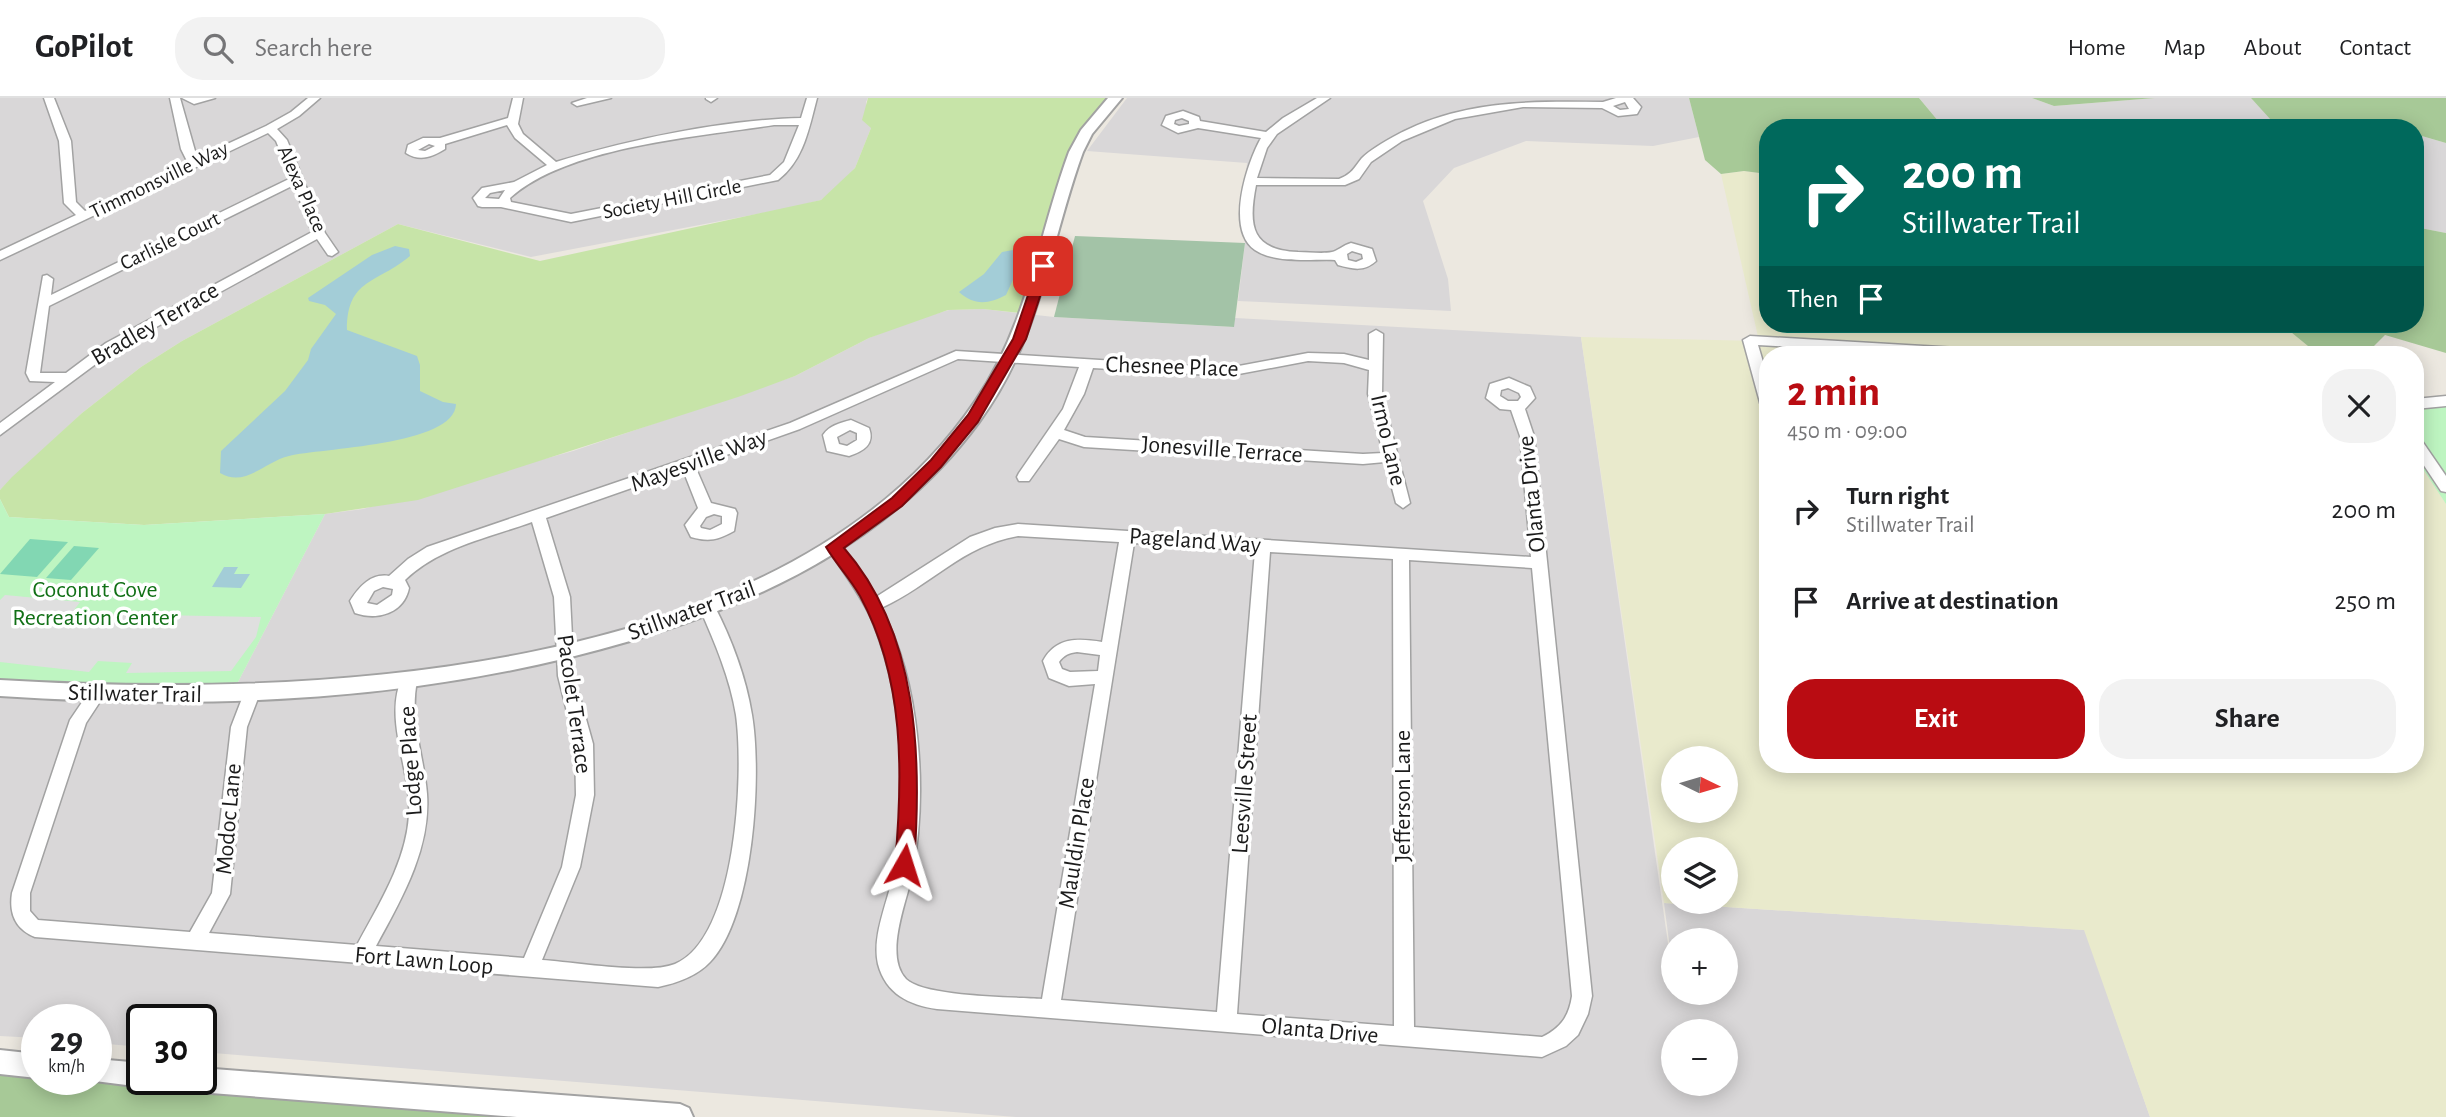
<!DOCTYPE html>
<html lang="en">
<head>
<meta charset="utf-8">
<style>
	:root { --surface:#fff; --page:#f2f2f2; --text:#202124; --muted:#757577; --line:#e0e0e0; --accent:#b90c12 }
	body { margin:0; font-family:"Alegreya Sans",sans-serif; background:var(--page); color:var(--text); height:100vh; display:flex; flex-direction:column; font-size:26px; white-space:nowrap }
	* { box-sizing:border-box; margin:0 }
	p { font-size:23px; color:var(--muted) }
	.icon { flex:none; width:38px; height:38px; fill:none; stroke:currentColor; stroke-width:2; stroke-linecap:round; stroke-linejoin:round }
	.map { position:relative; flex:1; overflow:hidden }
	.details { position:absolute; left:1759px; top:248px; width:665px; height:427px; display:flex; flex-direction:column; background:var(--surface); border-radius:28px; box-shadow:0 4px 18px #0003 }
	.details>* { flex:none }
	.banner { position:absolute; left:1759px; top:21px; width:665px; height:214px; border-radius:28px; box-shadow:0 4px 18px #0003; background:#00695c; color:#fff; overflow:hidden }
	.needle { width:46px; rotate:95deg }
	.controls { position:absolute; left:1661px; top:648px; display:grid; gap:14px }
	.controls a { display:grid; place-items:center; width:77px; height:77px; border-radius:50%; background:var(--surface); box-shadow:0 4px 18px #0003; font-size:35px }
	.speed { position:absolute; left:21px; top:906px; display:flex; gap:14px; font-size:35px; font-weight:700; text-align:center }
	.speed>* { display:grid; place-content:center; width:91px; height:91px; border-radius:50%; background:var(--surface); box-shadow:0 4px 18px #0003; line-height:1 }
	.speed small { font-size:18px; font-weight:400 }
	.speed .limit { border:4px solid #111; border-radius:10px; background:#fff; color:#111 }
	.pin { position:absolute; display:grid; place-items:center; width:60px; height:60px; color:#fff; margin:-30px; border-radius:14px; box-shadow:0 4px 10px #0006 }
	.me { position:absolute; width:77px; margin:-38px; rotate:6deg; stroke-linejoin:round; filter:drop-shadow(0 0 5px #0008) }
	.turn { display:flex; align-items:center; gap:24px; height:147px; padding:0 28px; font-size:32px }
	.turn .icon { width:91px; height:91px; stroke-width:2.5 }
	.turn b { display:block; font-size:49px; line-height:60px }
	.then { display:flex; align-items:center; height:66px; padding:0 28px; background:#0003; gap:14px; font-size:26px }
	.round { display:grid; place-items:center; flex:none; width:74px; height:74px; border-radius:28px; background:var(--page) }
	.head { display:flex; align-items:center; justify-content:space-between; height:119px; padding:0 28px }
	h1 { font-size:42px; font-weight:600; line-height:52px; color:var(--accent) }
	.primary-button { display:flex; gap:14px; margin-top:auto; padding:14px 28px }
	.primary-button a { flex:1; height:80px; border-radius:28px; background:var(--accent); color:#fff; font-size:28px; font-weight:600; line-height:80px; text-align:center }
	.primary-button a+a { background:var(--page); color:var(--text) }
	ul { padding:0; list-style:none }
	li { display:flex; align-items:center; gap:21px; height:91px; padding:0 28px }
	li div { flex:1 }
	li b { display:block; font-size:26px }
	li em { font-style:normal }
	header { display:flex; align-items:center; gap:42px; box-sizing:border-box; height:98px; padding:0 35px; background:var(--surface); border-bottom:2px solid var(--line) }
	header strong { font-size:33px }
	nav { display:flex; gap:38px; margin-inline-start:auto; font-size:24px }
	.search { width:490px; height:63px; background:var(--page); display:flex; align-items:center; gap:18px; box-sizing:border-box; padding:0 24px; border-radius:28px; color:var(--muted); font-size:26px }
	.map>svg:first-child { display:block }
</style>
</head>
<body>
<header>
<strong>GoPilot</strong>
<div class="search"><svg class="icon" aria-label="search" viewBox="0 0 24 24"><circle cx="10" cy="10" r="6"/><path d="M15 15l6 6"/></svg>Search here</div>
<nav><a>Home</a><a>Map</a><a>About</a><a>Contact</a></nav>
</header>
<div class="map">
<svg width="2446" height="1019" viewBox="0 0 2446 1019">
	<rect width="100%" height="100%" fill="#ece8e0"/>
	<g fill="#d9d7d8" fill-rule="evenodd">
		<path d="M0,0H868L866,4L871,30L855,70L838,88L821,102L789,110L531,159L398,126L182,243L141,269L82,315L0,392Z"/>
		<path d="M1127,0H1689L1699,39L1653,48L1526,43L1454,70L1423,103L1448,181L1451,213L1238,203L1245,145L1242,116L1247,65L1087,53Z"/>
		<path d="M1919,0H2032L2054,8L2155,0H2251L2272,22H2328L2395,30H1944Z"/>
		<path d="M2415,36L2446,45V135L2415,129Z"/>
		<path d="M983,211L1054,219L1233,229L1235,220L1581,239L1676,901V894H1726V842H1673V873L1664,805L2085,832L2150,1019H1016L201,954V922H142V949L96,945V922H37V940L0,938V581L75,587L237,586L325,416L363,411L573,353L795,278L869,240L908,224L949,212ZM1673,933H1726V985H1673Z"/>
	</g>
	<path fill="#e9eacc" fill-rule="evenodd" d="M1744,73L1767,76L1768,226H2281L2319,257H1768V667H2415V359L2446,406V1019H2150L2084,832L1664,805L1581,239L1759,243L1721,76ZM1673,660H1726V712H1673ZM1673,751H1726V803H1673Z"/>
	<path fill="#c7e4a8" d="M868,0H1107L1062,71L1020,215L983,211L948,212L869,240L795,278L738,299L418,402L325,416L144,427L9,419L0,401V392L12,379L82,315L141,269L182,243L398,126L540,163L821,102L855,70L871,30L862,22Z"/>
	<g fill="#a7c997">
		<path d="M1689,0H1919L1944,30H1768L1767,76L1744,73L1721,76L1705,62Z"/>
		<path d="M2032,0H2155L2054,8Z"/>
		<path d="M2251,0H2446V45L2415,36V30L2328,22H2271Z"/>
		<path d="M2415,129L2446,135V255L2385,237L2365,257H2319L2281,226H2415Z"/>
		<path d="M0,974L37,977V982H93L581,1019H0Z"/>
	</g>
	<path fill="#a3c3a7" d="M1075,138L1245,145L1234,229L1054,219Z"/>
	<g fill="#bef5c1">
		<path d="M2446,304V406L2415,359V305Z"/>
		<path d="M0,401L9,419L144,427L325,416L237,586L75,587L0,581Z"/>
	</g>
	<g fill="#82d7b3">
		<path d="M30,441L68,444L37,479L0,476Z"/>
		<path d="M74,448L99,450L71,482L46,480Z"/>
	</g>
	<path fill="#dfdfdf" d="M5,497L80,504L74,512L110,516L261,519L256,539L231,573L126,575L132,565L98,563L89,574L0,564V502Z"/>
	<g fill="#a3cdd7">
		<path d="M395,148L409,151L410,158C377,186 347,180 347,232L417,258L420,267V293L443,304L456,306C455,348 319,350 289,358C264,364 245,390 220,375L221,353L285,293L308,262L311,251L336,216L325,207L309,203L308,200L372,157Z"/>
		<path d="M1013,152L1019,154L1022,162L1006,197C989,206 974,208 959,194L984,176L1002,154Z"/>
		<path d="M224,469H238L234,476H250L241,490L212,489Z"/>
	</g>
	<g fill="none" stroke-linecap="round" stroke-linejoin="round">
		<g stroke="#a2a2a2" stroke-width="3">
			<g id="minor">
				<path d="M44,0H54L71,43L76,104L85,113L188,65L181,51L170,0H180L197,60L266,28L291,14L308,0H320L299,18L277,31L287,42L325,135L338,154L332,158L328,157L317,141L116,251L0,337V325L55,284L30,283L26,275L43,178L47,177L53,181L51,197L291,80L276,43L268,35L0,162V153L76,117L64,105L59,43ZM294,87L312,134L106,245L66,275H40L49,208Z"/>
				<path d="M182,0H215L194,6Z"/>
				<path d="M513,0H523L518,26L523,36L556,64C631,41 723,22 801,20L807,0H817C809,30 804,62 778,82L571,124L501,109H482L478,108L473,100L482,90L514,84L547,67L515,40L507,27L445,46V51C432,59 420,64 406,55L408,47L423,40H440L508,20ZM774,27H799L784,64L770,77L571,116L511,104L510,100C568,48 698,39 774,27ZM429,46L435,48L425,53L418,52ZM505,92L499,101L485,100L490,95Z"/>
				<path d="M587,0H611L577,8L572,5Z"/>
				<path d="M717,0L711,4L706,1V0Z"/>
				<path d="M1317,0H1330L1277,36L1267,50L1257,80L1339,81C1352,76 1354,70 1362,60C1370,52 1384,44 1393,39C1459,2 1530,3 1603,4L1616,0H1633L1641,9L1637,16L1618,18L1602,10L1523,9L1455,21L1402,43L1371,64L1359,81L1345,87H1256C1248,128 1251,152 1298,154C1309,154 1322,156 1332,154C1337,153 1344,147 1351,145L1372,151L1376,163C1364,174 1353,171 1338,167L1335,162C1311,161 1276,166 1255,152C1225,131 1247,65 1261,40L1198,30L1178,35L1162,27L1166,18L1183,13L1199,19L1200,23L1266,34L1283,20ZM1625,4L1629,11L1620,12L1613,8ZM1182,20L1189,23V26L1179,28L1174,26L1175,22ZM1352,153L1362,156L1363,161L1356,164L1348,162L1347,156Z"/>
				<path d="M1376,232L1383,236L1382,296L1410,405L1403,410L1396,405L1385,364L1363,366L1084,349L1059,341L1029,383H1019L1017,379L1019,375L1063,311L1079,269L958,261L800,331L695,368L711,405L735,411L737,415L734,433C718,442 709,444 691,439L685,427L698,410L683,372L546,420L570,499L574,578L593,646L594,697L580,769L542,862C574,864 648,877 675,866C737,840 744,675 736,617C730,580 715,545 700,511L702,507H714C731,540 746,579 752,617C762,677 754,818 710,864C697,878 677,885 658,889L35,839C15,831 9,815 12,795L70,622L91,591L97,589L103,591L105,596L86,625L30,795V813L38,822L190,834L212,795L231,629L246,590L252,588L258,590L260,595L247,629L230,796L209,835L357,847C379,806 406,764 409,717C412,673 382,620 403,578H415L417,583C409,623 424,657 427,696C431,751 401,802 376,848L524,860L562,769L576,697L575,646L558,578L554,499L532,424C488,440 439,449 405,482L409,490C404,515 378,523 355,515L350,503C359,489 371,475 389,478L408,461L427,449L790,325L956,253L1228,270L1308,255L1344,256L1369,262V236ZM1308,263L1344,265L1369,272L1368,296L1383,355L1363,356L1085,339L1064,332L1084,296L1093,270L1228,278ZM714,416L722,418V426L710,432L701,430L700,428L706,419ZM383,489L393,491L392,497L377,507L367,505L374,493Z"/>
				<path d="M1750,238L2009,253L2016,257H1938L1758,247L1768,281V313L1761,308L1743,242Z"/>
				<path d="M1509,280L1530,289L1535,300L1525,311L1534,338L1592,898L1588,916L1578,937L1566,948L1542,959L937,911C909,907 886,896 878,866C871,835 891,798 895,767C906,685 904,598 871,520C860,496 844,475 829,453L826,449L829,445H839L864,479L876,499L970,439L995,430L1018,426L1531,459L1520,338L1511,312L1500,311L1486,300L1490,286ZM1508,290L1519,295L1521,299L1518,303H1508L1500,298L1501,292ZM1018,438L1119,444L1102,544C1078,540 1056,539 1043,563L1049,580L1069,588L1095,586L1042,901C1014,899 924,899 906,881C884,858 906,805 912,778C928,696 921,585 881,510C932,487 961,448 1018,438ZM1134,445L1255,453L1217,914L1061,902ZM1270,454L1393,461L1394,928L1237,916ZM1409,462L1532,470L1572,898C1569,918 1561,930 1542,939L1414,929ZM1077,554L1100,557L1098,573L1070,574L1062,571L1059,564C1064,557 1069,555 1077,554Z"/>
				<path d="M2446,298V308L2415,311V301Z"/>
				<path d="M851,322L869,330C875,346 864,353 849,358L827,353L823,337C830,327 840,325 851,322ZM850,332L857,335V342L847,348L839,346L837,339Z"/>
				<path d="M2415,338L2420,340L2446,378V394L2441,393L2415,354Z"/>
			</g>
		</g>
		<g stroke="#a2a2a2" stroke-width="4">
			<g id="tertiary">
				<path d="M1108,0H1122L1092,36L1083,54C1048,150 1042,238 979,324C894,440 765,503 630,543C423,604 214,612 0,598V582C304,600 787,583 976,302C1028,226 1038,138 1069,54L1081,32Z"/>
				<path d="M0,952L37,956V980L0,976Z"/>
				<path d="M96,961L142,965V982H152L151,986L142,989L87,982H96Z"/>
				<path d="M201,970L680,1006L689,1010L693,1019H517L198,994L189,991L186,982H201Z"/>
			</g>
		</g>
		<use href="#minor" fill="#fff" fill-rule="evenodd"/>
		<use href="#tertiary" fill="#fff" fill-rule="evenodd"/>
	</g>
	<path fill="#b90c12" stroke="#78080c" stroke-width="2" d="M1039,165L1050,168L1026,241L978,324L941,369L902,408L844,450C919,536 922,660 914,767L911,773L904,775L898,773L895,767C903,677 905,581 860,498C850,480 836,466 826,449L892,400L931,362L968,317L1013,241Z"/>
	<g text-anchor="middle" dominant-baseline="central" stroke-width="7" stroke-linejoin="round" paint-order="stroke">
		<g font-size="21" fill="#1b1b1b" stroke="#fff">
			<text transform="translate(159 82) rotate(-26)">Timmonsville Way</text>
			<text transform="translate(302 91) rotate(66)">Alexa Place</text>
			<text transform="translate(672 101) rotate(-11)">Society Hill Circle</text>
			<text transform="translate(170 143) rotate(-26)">Carlisle Court</text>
		</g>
		<g font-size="24" fill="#1b1b1b" stroke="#fff">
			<text transform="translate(155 226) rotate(-30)">Bradley Terrace</text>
			<text transform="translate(1172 269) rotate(2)">Chesnee Place</text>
			<text transform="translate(1388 342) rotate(77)">Irmo Lane</text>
			<text transform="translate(1222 352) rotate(4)">Jonesville Terrace</text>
			<text transform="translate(699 363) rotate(-20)">Mayesville Way</text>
			<text transform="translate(1532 396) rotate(-96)">Olanta Drive</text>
			<text transform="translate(1195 443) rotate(4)">Pageland Way</text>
			<text transform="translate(692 513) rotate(-20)">Stillwater Trail</text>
			<text transform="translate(135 596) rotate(1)">Stillwater Trail</text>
			<text transform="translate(574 606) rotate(82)">Pacolet Terrace</text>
			<text transform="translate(411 663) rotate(-94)">Lodge Place</text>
			<text transform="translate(1245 686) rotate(-86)">Leesville Street</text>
			<text transform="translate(1403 698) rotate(-90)">Jefferson Lane</text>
			<text transform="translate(229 721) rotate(-85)">Modoc Lane</text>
			<text transform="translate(1077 745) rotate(-81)">Mauldin Place</text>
			<text transform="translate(424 863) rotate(5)">Fort Lawn Loop</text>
			<text transform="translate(1320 933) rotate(5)">Olanta Drive</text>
		</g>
		<g font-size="24" fill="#117016" stroke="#fff">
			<text x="95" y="492">Coconut Cove<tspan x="95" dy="28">Recreation Center</tspan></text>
		</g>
	</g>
</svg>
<div class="controls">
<a><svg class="needle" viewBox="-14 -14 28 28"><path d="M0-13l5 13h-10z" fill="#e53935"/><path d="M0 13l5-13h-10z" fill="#757577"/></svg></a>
<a><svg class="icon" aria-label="layers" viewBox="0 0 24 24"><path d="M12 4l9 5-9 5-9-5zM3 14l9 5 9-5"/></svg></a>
<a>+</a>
<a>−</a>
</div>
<div class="speed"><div>29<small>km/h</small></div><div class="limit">30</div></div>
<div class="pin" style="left:1043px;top:168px;background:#d93025"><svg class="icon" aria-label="arrive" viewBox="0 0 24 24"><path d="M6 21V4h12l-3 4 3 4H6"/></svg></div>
<svg class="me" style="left:904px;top:767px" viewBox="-20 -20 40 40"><path d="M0-17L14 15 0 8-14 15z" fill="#b90c12" stroke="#fff" stroke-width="4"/></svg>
<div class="banner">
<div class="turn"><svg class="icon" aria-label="right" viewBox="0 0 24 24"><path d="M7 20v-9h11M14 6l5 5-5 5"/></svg><div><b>200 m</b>Stillwater Trail</div></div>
<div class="then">Then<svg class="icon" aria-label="arrive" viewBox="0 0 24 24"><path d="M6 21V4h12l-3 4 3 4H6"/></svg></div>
</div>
<section class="details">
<div class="head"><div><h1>2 min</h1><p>450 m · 09:00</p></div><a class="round"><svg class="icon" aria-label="close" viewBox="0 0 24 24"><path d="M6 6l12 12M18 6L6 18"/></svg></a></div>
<ul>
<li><svg class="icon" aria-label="right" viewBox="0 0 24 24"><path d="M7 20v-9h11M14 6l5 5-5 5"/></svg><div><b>Turn right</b><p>Stillwater Trail</p></div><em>200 m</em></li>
<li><svg class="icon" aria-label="arrive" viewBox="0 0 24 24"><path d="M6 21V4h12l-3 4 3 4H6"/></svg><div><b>Arrive at destination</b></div><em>250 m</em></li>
</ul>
<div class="primary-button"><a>Exit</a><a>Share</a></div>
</section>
</div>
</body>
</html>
